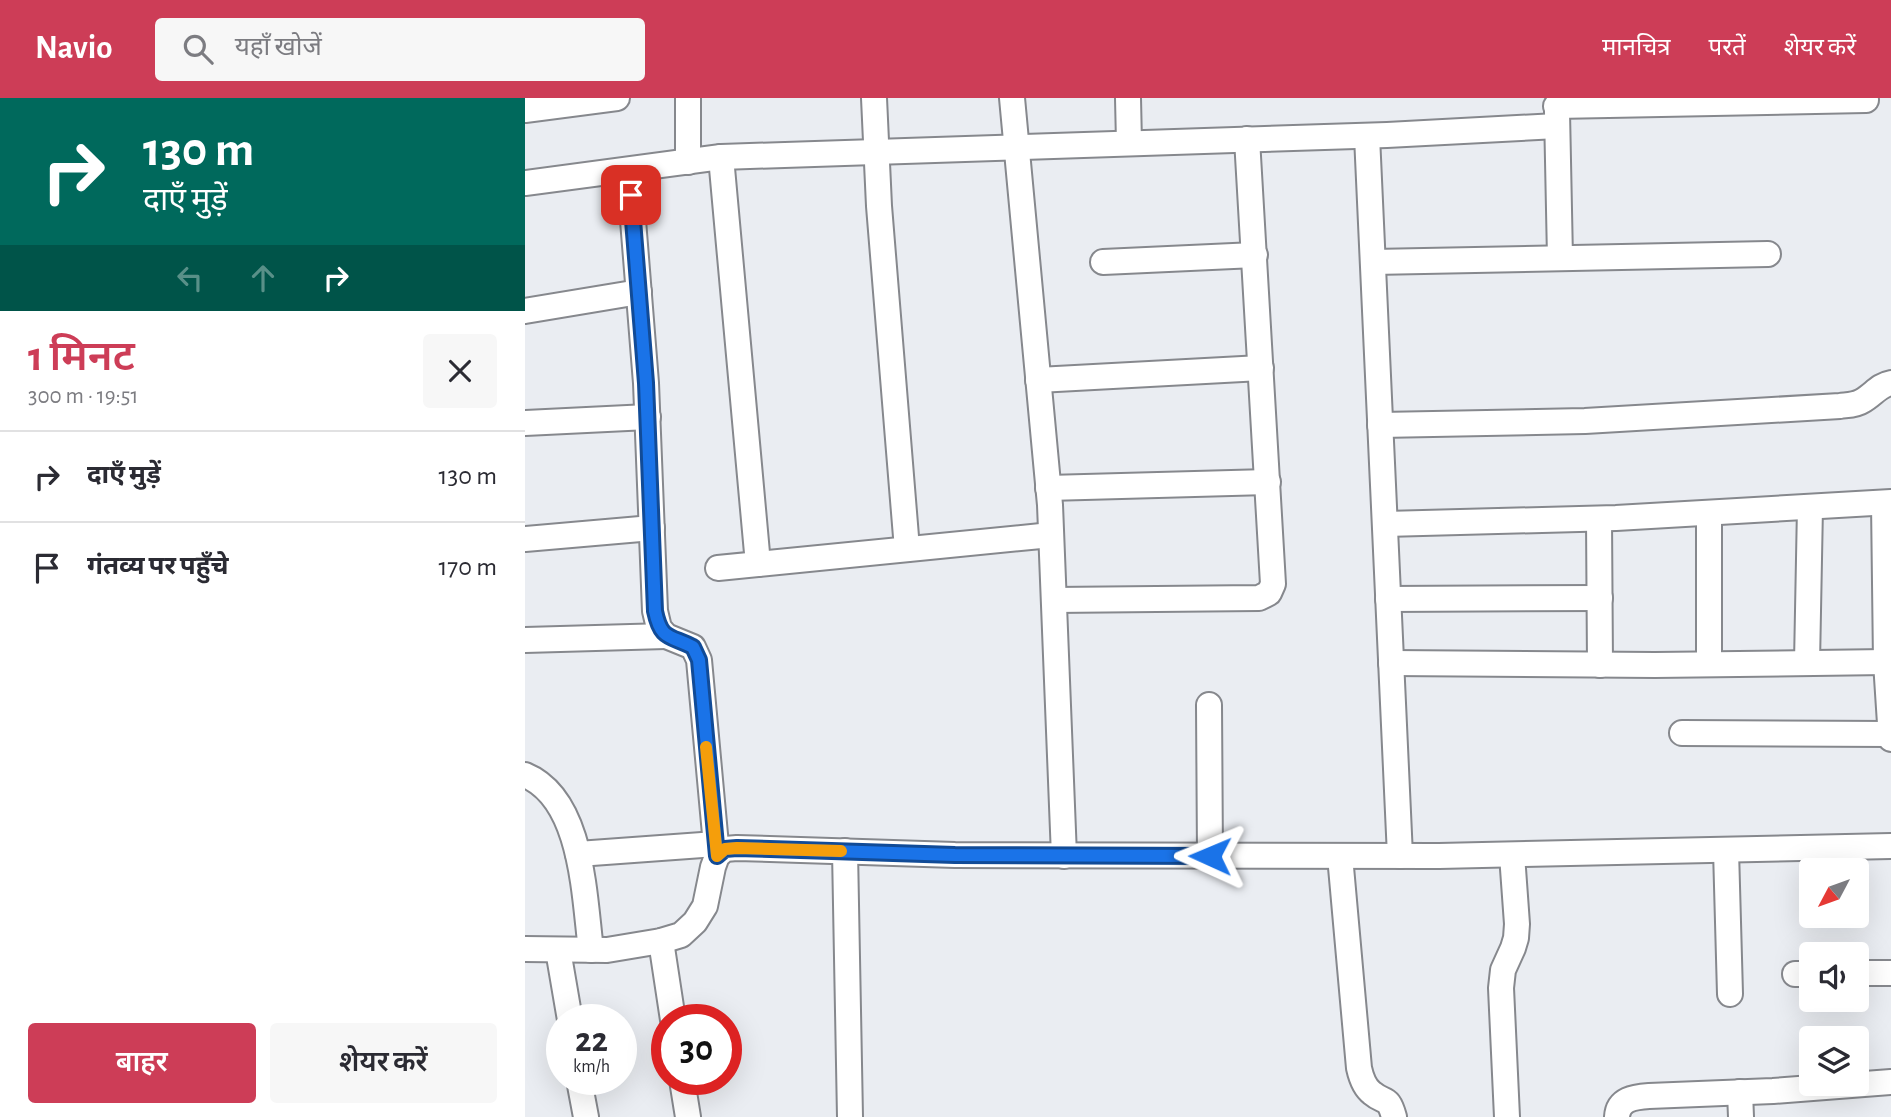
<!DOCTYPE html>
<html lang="hi">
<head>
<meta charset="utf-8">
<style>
	:root { --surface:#fff; --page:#f7f7f7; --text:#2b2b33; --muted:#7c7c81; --line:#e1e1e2; --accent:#cd3d57 }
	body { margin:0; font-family:"Alegreya Sans","Noto Sans Devanagari",sans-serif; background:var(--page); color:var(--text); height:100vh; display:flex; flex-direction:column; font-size:26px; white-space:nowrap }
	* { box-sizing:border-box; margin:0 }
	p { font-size:23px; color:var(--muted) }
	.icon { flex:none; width:38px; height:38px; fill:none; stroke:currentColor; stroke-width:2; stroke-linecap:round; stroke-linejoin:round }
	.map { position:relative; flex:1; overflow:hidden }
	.panel { display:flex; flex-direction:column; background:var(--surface); width:525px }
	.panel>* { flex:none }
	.guide { background:#00695c; color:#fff; overflow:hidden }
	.needle { width:46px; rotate:229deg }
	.tools { position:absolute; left:1274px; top:760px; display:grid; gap:14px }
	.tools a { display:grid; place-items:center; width:70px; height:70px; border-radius:7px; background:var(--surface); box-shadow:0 7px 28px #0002; font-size:35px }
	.speed { position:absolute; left:21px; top:906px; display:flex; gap:14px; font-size:35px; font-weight:700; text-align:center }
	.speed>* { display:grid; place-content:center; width:91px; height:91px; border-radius:50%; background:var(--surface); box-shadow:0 7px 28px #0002; line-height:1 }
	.speed small { font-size:18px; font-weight:400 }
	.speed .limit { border:10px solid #d22; background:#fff; color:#111 }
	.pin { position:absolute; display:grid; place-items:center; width:60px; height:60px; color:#fff; margin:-30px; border-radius:14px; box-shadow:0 4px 10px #0006 }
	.me { position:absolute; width:77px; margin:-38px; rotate:271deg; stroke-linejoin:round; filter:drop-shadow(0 0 5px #0008) }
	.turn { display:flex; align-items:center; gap:24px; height:147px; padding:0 28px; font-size:32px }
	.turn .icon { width:91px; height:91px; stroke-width:2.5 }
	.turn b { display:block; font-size:49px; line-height:60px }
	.lanes { display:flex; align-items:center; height:66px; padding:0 28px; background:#0003; justify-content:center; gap:35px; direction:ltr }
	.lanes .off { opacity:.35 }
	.round { display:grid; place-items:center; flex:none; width:74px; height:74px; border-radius:7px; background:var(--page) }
	.headline { display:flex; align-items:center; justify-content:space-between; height:119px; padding:0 28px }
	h1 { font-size:42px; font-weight:600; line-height:52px; color:var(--accent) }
	.button { display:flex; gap:14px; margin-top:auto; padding:14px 28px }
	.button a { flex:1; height:80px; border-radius:7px; background:var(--accent); color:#fff; font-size:28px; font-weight:600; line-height:80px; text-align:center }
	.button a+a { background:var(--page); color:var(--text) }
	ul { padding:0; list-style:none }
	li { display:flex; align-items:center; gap:21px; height:91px; padding:0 28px; border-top:2px solid var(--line) }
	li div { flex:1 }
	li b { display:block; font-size:26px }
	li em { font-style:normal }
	header { display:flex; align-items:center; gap:42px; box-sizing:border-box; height:98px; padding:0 35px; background:var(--accent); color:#fff }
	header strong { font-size:33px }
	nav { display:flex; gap:38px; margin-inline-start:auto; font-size:24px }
	.search { width:490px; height:63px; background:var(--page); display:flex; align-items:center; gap:18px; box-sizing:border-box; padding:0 24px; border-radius:7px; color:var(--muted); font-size:26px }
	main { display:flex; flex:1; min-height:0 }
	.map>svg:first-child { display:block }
</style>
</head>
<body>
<header>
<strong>Navio</strong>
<div class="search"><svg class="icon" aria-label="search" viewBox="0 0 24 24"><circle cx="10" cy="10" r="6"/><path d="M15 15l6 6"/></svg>यहाँ खोजें</div>
<nav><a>मानचित्र</a><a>परतें</a><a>शेयर करें</a></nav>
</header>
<main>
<section class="panel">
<div class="guide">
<div class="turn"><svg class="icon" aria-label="right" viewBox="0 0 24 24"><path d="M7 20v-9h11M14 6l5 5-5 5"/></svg><div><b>130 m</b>दाएँ मुड़ें</div></div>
<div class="lanes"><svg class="icon off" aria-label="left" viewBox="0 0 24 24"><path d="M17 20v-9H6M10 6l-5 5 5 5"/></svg><svg class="icon off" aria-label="ahead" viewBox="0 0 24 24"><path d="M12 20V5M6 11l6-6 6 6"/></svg><svg class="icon" aria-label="right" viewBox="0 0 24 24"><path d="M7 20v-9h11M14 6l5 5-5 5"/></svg></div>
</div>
<div class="headline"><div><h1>1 मिनट</h1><p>300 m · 19:51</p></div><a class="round"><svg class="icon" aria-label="close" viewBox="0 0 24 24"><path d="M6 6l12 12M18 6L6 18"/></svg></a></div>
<ul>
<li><svg class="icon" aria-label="right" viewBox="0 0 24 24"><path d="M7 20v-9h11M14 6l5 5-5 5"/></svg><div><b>दाएँ मुड़ें</b></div><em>130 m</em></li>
<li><svg class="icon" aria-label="arrive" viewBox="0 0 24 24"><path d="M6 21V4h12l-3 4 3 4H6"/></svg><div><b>गंतव्य पर पहुँचे</b></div><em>170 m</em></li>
</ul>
<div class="button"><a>बाहर</a><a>शेयर करें</a></div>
</section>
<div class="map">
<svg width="1366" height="1019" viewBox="0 0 1366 1019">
	<rect width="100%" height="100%" fill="#eaedf2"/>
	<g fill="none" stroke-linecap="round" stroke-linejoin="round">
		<g stroke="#86888d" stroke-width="28">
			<g id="minor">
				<path d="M349,0L354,108L382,451"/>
				<path d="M487,0L525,407L539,758"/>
				<path d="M603,0L604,45"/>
				<path d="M1031,8L1341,2"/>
				<path d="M0,12L92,0"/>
				<path d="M1032,14L1035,160"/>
				<path d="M842,38L875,758"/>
				<path d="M196,59L233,466"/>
				<path d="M163,64V0"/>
				<path d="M104,72L121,285L130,513L134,530L141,538L168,549L174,562L192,758"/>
				<path d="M0,85L196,59L862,37L1032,28"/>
				<path d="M578,164L730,157"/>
				<path d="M848,164L1243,156"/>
				<path d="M0,213L114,194"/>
				<path d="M513,282L736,270"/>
				<path d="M0,325L123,319"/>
				<path d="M855,327L1060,323L1315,308C1322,307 1331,307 1337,303C1348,297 1354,287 1366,285"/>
				<path d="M523,390L743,384"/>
				<path d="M1359,405L1361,564L1366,641"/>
				<path d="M1184,415V566"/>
				<path d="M1074,421L1075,567"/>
				<path d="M860,426L1091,420L1366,404"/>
				<path d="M0,441L127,430"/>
				<path d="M193,470L526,437"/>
				<path d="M863,501L1075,500"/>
				<path d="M529,502L734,500L744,495L748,486L722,41"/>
				<path d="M0,542L141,538"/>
				<path d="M866,565L1130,567L1361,564"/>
				<path d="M1282,565L1285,409"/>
				<path d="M684,607L685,758"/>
				<path d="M1157,635L1366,636"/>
				<path d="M0,677C58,701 59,798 66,852"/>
				<path d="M1201,752L1205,896"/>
				<path d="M320,753L325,1019"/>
				<path d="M53,756L191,746"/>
				<path d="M815,758L834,970C836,979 839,989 847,995C860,1006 863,997 869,1019"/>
				<path d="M136,843L148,922"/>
				<path d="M0,851L82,852L136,843L156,837L170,824L180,808L188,769L192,758L200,751L212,750L430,757L914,758L1366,748"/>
				<path d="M33,852L45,922"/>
				<path d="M1332,875H1366"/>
				<path d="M1270,876H1286"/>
				<path d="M54,982L61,1019"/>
				<path d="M157,982L163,1019"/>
				<path d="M1215,994L1216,1019"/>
				<path d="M982,1019L976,890L978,872L988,850L991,840L992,826L987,757"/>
				<path d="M1092,1019C1093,1001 1109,999 1124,998L1248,993L1366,984"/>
			</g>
		</g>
		<use href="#minor" stroke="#fff" stroke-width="24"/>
	</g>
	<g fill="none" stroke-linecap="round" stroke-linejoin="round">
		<g stroke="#114b97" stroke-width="18">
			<path id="route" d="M106,97L121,285L130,513C136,542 144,537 168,549L174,562L192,758L200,751L212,750L430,757L685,758"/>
		</g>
		<use href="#route" stroke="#1a73e8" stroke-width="12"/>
		<path stroke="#f59e0b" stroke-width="12" d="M181,649L192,758L200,751L212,750L316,753"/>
	</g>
</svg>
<div class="tools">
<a><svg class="needle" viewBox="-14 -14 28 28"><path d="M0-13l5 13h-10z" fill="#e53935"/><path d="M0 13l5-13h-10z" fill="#7c7c81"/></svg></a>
<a><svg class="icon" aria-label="sound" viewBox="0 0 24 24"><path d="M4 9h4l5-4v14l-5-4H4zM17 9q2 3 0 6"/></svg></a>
<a><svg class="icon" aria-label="layers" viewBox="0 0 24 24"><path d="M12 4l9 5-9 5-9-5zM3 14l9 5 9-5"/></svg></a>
</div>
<div class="speed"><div>22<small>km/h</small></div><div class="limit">30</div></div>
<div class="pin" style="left:106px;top:97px;background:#d93025"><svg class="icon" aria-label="arrive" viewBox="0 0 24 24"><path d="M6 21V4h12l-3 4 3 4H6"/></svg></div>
<svg class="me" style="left:685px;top:758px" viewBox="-20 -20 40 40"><path d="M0-17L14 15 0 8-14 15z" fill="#1a73e8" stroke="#fff" stroke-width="4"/></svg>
</div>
</main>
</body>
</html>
